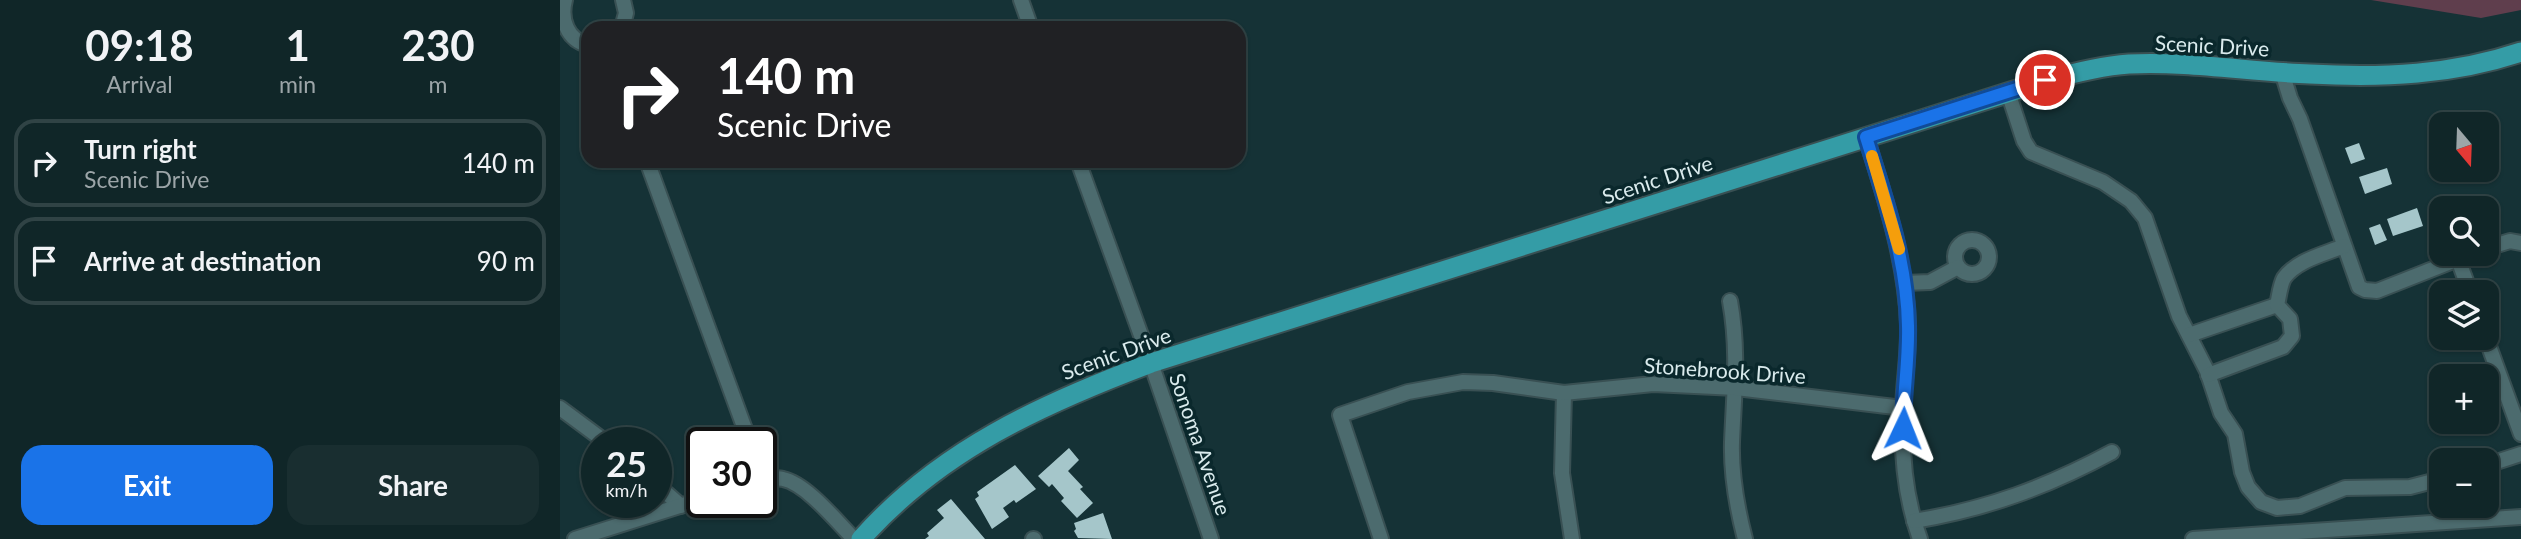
<!DOCTYPE html>
<html lang="en">
<head>
<meta charset="utf-8">
<style>
	:root { --surface:#102628; --page:#192e30; --text:#f1f3f6; --muted:#9ca5a8; --line:#304345; --accent:#1a73e8 }
	body { margin:0; font-family:Lato,sans-serif; background:var(--page); color:var(--text); height:100vh; display:flex; flex-direction:column; font-size:26px; white-space:nowrap }
	* { box-sizing:border-box; margin:0 }
	p { font-size:23px; color:var(--muted) }
	.icon { flex:none; width:38px; height:38px; fill:none; stroke:currentColor; stroke-width:2; stroke-linecap:round; stroke-linejoin:round }
	.map { position:relative; flex:1; overflow:hidden }
	.drawer { display:flex; flex-direction:column; background:var(--surface); width:560px }
	.drawer>* { flex:none }
	.top-card { position:absolute; left:21px; top:21px; width:665px; height:147px; border-radius:21px; box-shadow:0 2px 5px #0004,0 0 0 2px var(--line); background:#202124; color:#fff; overflow:hidden }
	.needle { width:46px; rotate:161deg }
	.controls { position:absolute; left:1869px; top:112px; display:grid; gap:14px }
	.controls a { display:grid; place-items:center; width:70px; height:70px; border-radius:14px; background:var(--surface); box-shadow:0 2px 5px #0004,0 0 0 2px var(--line); font-size:35px }
	.speed { position:absolute; left:21px; top:427px; display:flex; gap:14px; font-size:35px; font-weight:700; text-align:center }
	.speed>* { display:grid; place-content:center; width:91px; height:91px; border-radius:50%; background:var(--surface); box-shadow:0 2px 5px #0004,0 0 0 2px var(--line); line-height:1 }
	.speed small { font-size:18px; font-weight:400 }
	.speed .limit { border:4px solid #111; border-radius:10px; background:#fff; color:#111 }
	.pin { position:absolute; display:grid; place-items:center; width:60px; height:60px; color:#fff; margin:-30px; border:4px solid #fff; border-radius:50%; box-shadow:0 2px 7px #0007 }
	.me { position:absolute; width:77px; margin:-38px; rotate:2deg; stroke-linejoin:round; filter:drop-shadow(0 0 5px #0008) }
	.turn { display:flex; align-items:center; gap:24px; height:147px; padding:0 21px; font-size:32px }
	.turn .icon { width:91px; height:91px; stroke-width:2.5 }
	.turn b { display:block; font-size:49px; line-height:60px }
	.eta { display:flex; justify-content:space-evenly; align-items:center; height:119px; text-align:center }
	.eta b { font-size:42px; font-weight:700; line-height:49px }
	.action { display:flex; gap:14px; margin-top:auto; padding:14px 21px }
	.action a { flex:1; height:80px; border-radius:21px; background:var(--accent); color:#fff; font-size:28px; font-weight:700; line-height:80px; text-align:center }
	.action a+a { background:var(--page); color:var(--text) }
	ul { padding:0; list-style:none }
	li { display:flex; align-items:center; gap:21px; height:88px; margin:0 14px 10px; padding:0 7px; border:4px solid var(--line); border-radius:21px }
	li div { flex:1 }
	li b { display:block; font-size:26px }
	li em { font-style:normal }
	main { display:flex; flex:1; min-height:0 }
	.map>svg:first-child { display:block }
</style>
</head>
<body>
<main>
<section class="drawer">
<div class="eta">
<div><b>09:18</b><p>Arrival</p></div>
<div><b>1</b><p>min</p></div>
<div><b>230</b><p>m</p></div>
</div>
<ul>
<li><svg class="icon" aria-label="right" viewBox="0 0 24 24"><path d="M7 20v-9h11M14 6l5 5-5 5"/></svg><div><b>Turn right</b><p>Scenic Drive</p></div><em>140 m</em></li>
<li><svg class="icon" aria-label="arrive" viewBox="0 0 24 24"><path d="M6 21V4h12l-3 4 3 4H6"/></svg><div><b>Arrive at destination</b></div><em>90 m</em></li>
</ul>
<div class="action"><a>Exit</a><a>Share</a></div>
</section>
<div class="map">
<svg width="1961" height="539" viewBox="0 0 1961 539">
	<rect width="100%" height="100%" fill="#153236"/>
	<path fill="#5f3e4d" d="M1811,0H1961V10L1921,18Z"/>
	<g fill="#a5c6ca">
		<path d="M1799,143L1805,159L1791,164L1785,148Z"/>
		<path d="M1827,168L1832,184L1805,194L1799,177Z"/>
		<path d="M1857,208L1863,226L1833,236L1827,219Z"/>
		<path d="M1820,224L1827,240L1815,245L1809,228Z"/>
		<path d="M509,448L519,460L508,471L523,487L520,489L533,503L517,518L501,501L504,498L492,484L489,487L478,476Z"/>
		<path d="M455,465L476,489L456,503L454,500L443,508L449,517L432,529L415,499L419,496L417,492Z"/>
		<path d="M391,499L425,539H365L369,536L367,533L384,518L377,510Z"/>
		<path d="M543,513L552,539L518,538L514,531L516,529L514,523Z"/>
	</g>
	<g fill="none" stroke-linecap="round" stroke-linejoin="round">
		<g stroke="#395053" stroke-width="18">
			<g id="minor">
				<path d="M5,0C0,19 7,40 28,45"/>
				<path d="M461,0L471,28"/>
				<path d="M62,28L66,13L63,0"/>
				<path d="M1722,72L1730,98L1740,119L1799,287L1805,290L1817,291L1911,254"/>
				<path d="M1448,92L1464,141L1471,152L1543,182L1571,201L1585,218L1619,316L1647,371L1661,413L1675,434L1682,472L1688,487L1701,502L1717,508L1740,506L1785,488L1850,487L1881,479"/>
				<path d="M1306,137C1325,198 1345,258 1348,323C1349,352 1344,380 1343,408C1341,452 1345,498 1360,539"/>
				<path d="M87,161L190,443"/>
				<path d="M518,161L591,363L651,539"/>
				<circle cx="1412" cy="257" r="17"/>
				<path d="M1927,248L1950,241L1961,243"/>
				<path d="M1898,259L1910,292"/>
				<path d="M1345,283L1370,282L1398,267"/>
				<path d="M1170,301C1179,350 1174,393 1172,442C1171,475 1177,508 1185,539"/>
				<path d="M1629,335L1717,305"/>
				<path d="M1926,338L1961,434"/>
				<path d="M1648,375L1723,347L1732,336L1730,319L1717,305C1719,297 1720,285 1724,278C1737,260 1765,254 1784,246"/>
				<path d="M1004,393L1002,473L1012,539"/>
				<path d="M0,408L47,443"/>
				<path d="M1927,465L1961,454"/>
				<path d="M201,480C208,479 216,477 223,479C247,484 277,522 294,539"/>
				<path d="M96,484L121,506"/>
				<path d="M1354,521C1427,509 1487,487 1552,452"/>
				<path d="M15,539L142,499"/>
				<path d="M473,539H474"/>
				<path d="M821,539L780,415L848,392L903,382L933,383L1004,393L1093,384L1176,388L1343,408"/>
				<path d="M1633,539L1961,517"/>
			</g>
		</g>
		<g stroke="#395053" stroke-width="23">
			<path id="major" d="M301,539C380,450 482,404 591,363L1485,81C1513,73 1540,66 1569,64C1629,61 1690,72 1750,74C1822,78 1893,75 1961,52"/>
		</g>
		<use href="#minor" stroke="#4c6b6e" stroke-width="14"/>
		<use href="#major" stroke="#349ca6" stroke-width="19"/>
	</g>
	<g fill="none" stroke-linecap="round" stroke-linejoin="round">
		<g stroke="#114b97" stroke-width="18">
			<path id="route" d="M1343,428C1343,394 1349,360 1348,326C1347,260 1325,199 1306,137L1485,80"/>
		</g>
		<use href="#route" stroke="#1a73e8" stroke-width="12"/>
		<path stroke="#f59e0b" stroke-width="12" d="M1312,156L1339,249"/>
	</g>
	<g text-anchor="middle" dominant-baseline="central" stroke-width="7" stroke-linejoin="round" paint-order="stroke">
		<g font-size="21" fill="#daebed" stroke="#0a282c">
			<text transform="translate(1652 45) rotate(3)">Scenic Drive</text>
			<text transform="translate(1097 179) rotate(-18)">Scenic Drive</text>
			<text transform="translate(556 353) rotate(-20)">Scenic Drive</text>
			<text transform="translate(1165 370) rotate(4)">Stonebrook Drive</text>
			<text transform="translate(641 444) rotate(71)">Sonoma Avenue</text>
		</g>
	</g>
</svg>
<div class="controls">
<a><svg class="needle" viewBox="-14 -14 28 28"><path d="M0-13l5 13h-10z" fill="#e53935"/><path d="M0 13l5-13h-10z" fill="#9ca5a8"/></svg></a>
<a><svg class="icon" aria-label="search" viewBox="0 0 24 24"><circle cx="10" cy="10" r="6"/><path d="M15 15l6 6"/></svg></a>
<a><svg class="icon" aria-label="layers" viewBox="0 0 24 24"><path d="M12 4l9 5-9 5-9-5zM3 14l9 5 9-5"/></svg></a>
<a>+</a>
<a>−</a>
</div>
<div class="speed"><div>25<small>km/h</small></div><div class="limit">30</div></div>
<div class="pin" style="left:1485px;top:80px;background:#d93025"><svg class="icon" aria-label="arrive" viewBox="0 0 24 24"><path d="M6 21V4h12l-3 4 3 4H6"/></svg></div>
<svg class="me" style="left:1343px;top:428px" viewBox="-20 -20 40 40"><path d="M0-17L14 15 0 8-14 15z" fill="#1a73e8" stroke="#fff" stroke-width="4"/></svg>
<div class="top-card">
<div class="turn"><svg class="icon" aria-label="right" viewBox="0 0 24 24"><path d="M7 20v-9h11M14 6l5 5-5 5"/></svg><div><b>140 m</b>Scenic Drive</div></div>
</div>
</div>
</main>
</body>
</html>
